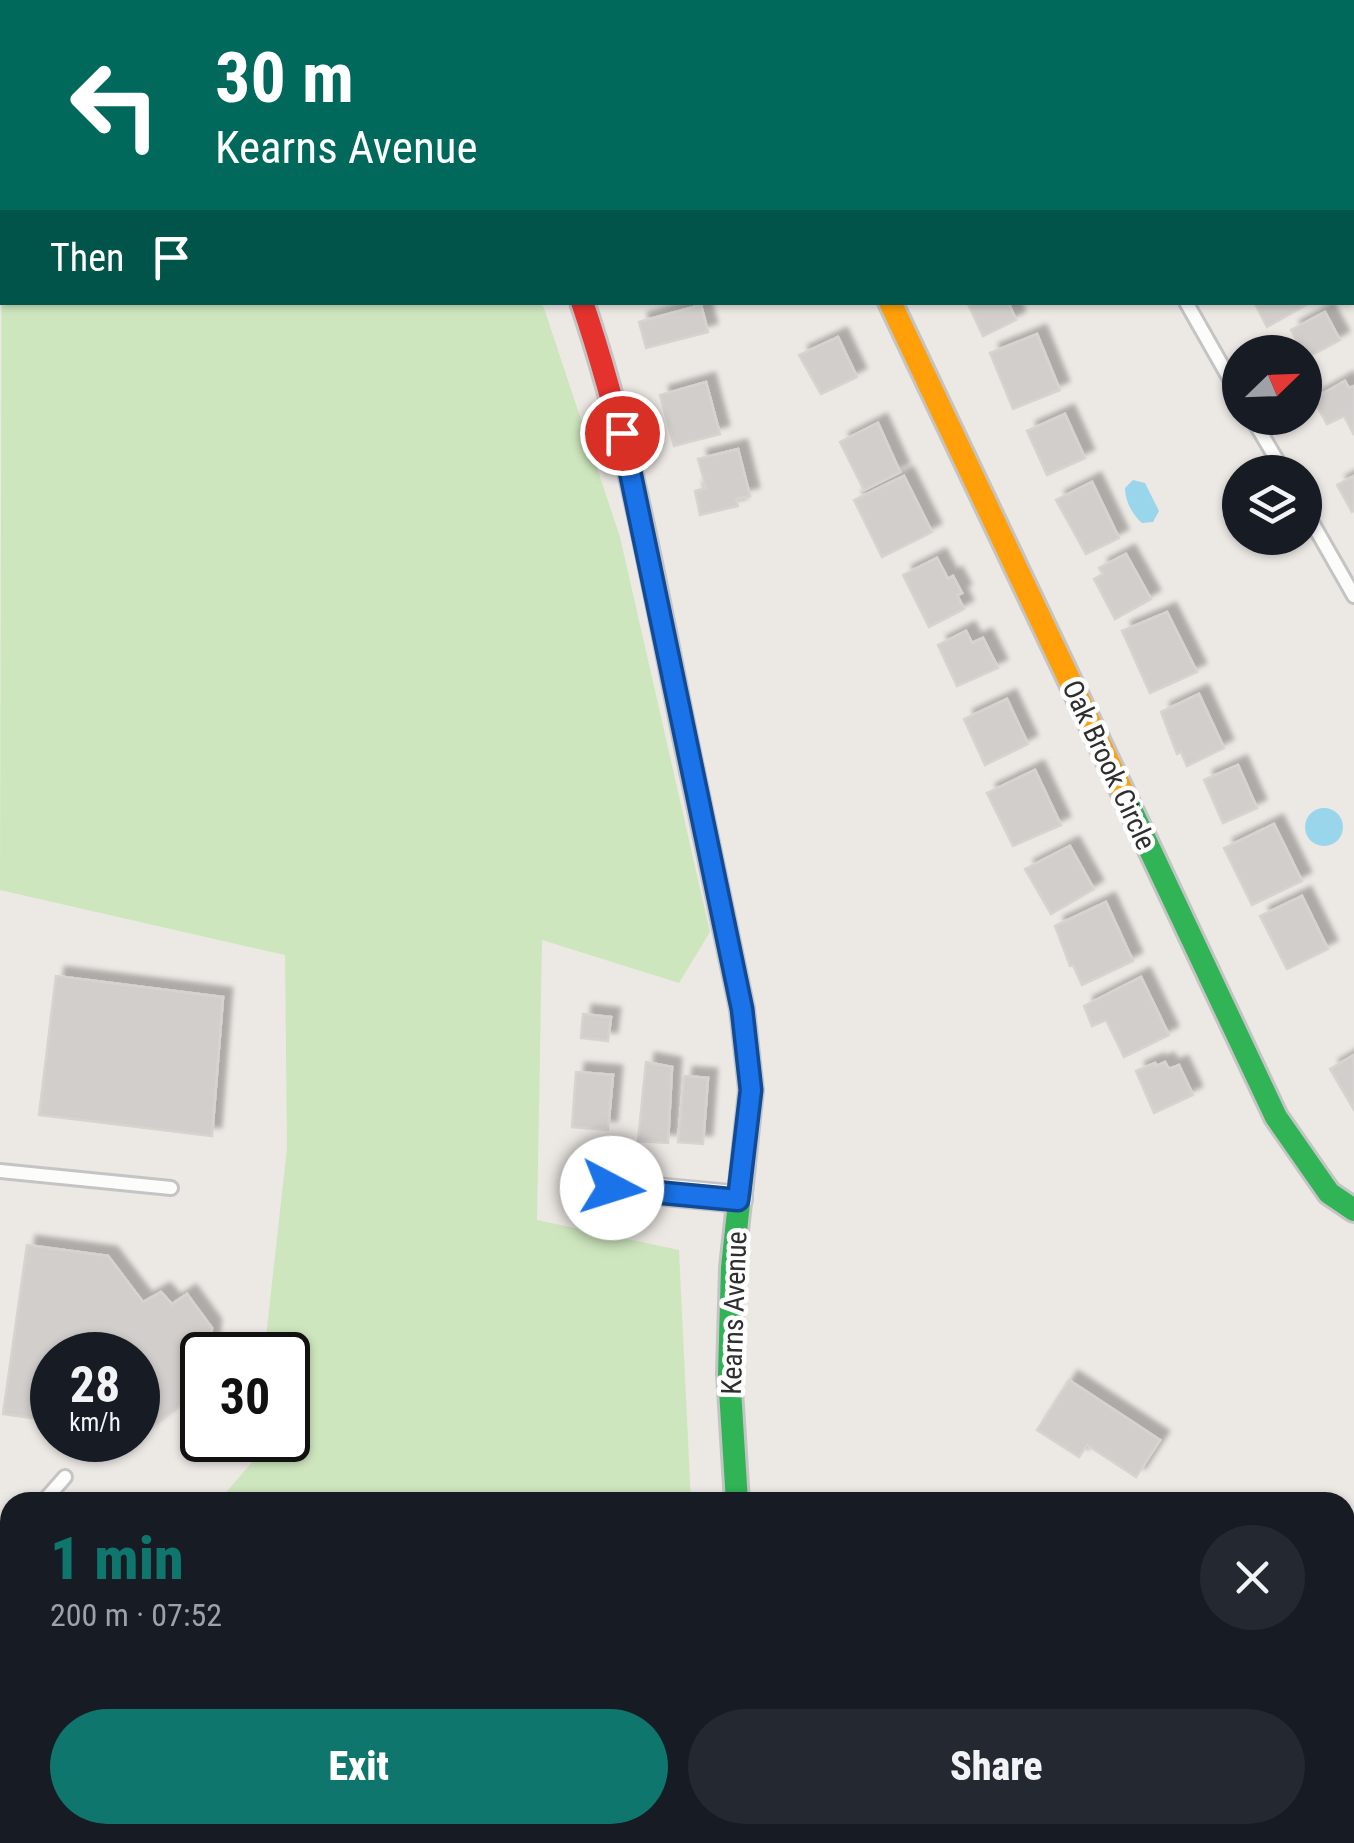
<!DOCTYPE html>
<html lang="en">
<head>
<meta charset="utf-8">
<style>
	:root { --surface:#171b24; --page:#242831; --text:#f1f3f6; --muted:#9ea1a6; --accent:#0f766e }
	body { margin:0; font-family:"Roboto Condensed",sans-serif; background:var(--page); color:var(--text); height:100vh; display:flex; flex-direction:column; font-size:38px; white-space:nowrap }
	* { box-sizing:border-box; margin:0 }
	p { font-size:32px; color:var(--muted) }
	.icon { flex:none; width:55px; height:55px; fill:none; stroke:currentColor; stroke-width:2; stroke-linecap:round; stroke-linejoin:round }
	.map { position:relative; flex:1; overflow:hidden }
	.sheet { position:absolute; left:0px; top:1492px; width:1355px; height:352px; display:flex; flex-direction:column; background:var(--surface); border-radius:30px 30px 0 0; box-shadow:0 2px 8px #0004 }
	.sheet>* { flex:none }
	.guide { position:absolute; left:0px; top:0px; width:1355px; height:305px; box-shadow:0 2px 8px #0004; background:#00695c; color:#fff; overflow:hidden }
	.needle { width:65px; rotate:67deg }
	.fabs { position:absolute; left:1222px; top:335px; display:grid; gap:20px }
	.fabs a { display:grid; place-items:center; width:100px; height:100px; border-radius:50%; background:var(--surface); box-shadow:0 2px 8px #0004; font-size:50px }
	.speed { position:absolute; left:30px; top:1332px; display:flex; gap:20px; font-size:50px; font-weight:700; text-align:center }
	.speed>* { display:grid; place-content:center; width:130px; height:130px; border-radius:50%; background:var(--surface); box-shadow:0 2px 8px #0004; line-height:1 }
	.speed small { font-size:25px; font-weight:400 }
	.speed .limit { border:5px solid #111; border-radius:15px; background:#fff; color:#111 }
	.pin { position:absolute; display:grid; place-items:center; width:85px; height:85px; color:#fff; margin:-42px; border:5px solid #fff; border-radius:50%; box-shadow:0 2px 10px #0007 }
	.me { position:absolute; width:110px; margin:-55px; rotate:95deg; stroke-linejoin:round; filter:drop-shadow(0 0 8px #0008) }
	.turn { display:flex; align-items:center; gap:35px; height:210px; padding:0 50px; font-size:45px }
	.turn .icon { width:130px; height:130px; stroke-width:2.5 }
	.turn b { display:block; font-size:70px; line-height:85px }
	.then { display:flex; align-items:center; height:95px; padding:0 50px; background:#0003; gap:20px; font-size:38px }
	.round { display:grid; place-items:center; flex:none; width:105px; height:105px; border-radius:52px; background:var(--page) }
	.overview { display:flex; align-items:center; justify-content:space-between; height:170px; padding:0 50px }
	h1 { font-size:60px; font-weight:800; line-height:75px; color:var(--accent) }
	.button { display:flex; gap:20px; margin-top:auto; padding:20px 50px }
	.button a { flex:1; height:115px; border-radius:60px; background:var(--accent); color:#fff; font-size:40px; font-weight:800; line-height:115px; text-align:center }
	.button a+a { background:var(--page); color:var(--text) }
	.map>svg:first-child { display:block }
</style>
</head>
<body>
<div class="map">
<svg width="1354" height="1843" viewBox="0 0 1354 1843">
	<defs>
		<filter id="shadow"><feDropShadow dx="9" dy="-9" stdDeviation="2.5" flood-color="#0004"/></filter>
	</defs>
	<rect width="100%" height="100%" fill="#ece8e4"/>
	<g fill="#cee6be">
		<path d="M132,0H323L325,2H129Z"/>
		<path d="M2,124V302L540,303L544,308L620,537L710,932L679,983L542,940L537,1220L679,1250L691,1502H218L252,1462L254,1440H288V1355H264L287,1148L285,955L0,890Z"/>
		<path d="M143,1835H825L828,1843H150Z"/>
	</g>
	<g fill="#99d6ec">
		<path d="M1133,480L1145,483L1159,511L1153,522L1142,523C1132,514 1125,501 1125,488Z"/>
		<circle cx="1324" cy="827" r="19"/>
	</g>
	<g fill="#d1cecb" stroke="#d7d4d0" stroke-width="2.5" filter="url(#shadow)">
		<path d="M833,0H882L883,2H829Z"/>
		<path d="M967,302H1008L1016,320L983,336Z"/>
		<path d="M1254,302H1311L1267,327Z"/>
		<path d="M701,305L708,332L646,348L639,322Z"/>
		<path d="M1325,312L1340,340L1306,358L1291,330Z"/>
		<path d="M1037,334L1060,390L1013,409L990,353Z"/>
		<path d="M838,337L857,377L821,394L799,355Z"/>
		<path d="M1345,381L1349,388L1354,386V435L1344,416L1327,424L1313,399Z"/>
		<path d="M706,382L720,434L674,446L660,395Z"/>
		<path d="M1065,414L1085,458L1047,475L1027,431Z"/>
		<path d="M878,423L900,472L864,490L840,442Z"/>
		<path d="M738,449L750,496L736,499L738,506L700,515L695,491L706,488L698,459Z"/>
		<path d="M904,476L932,532L882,557L854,500Z"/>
		<path d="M1354,476V510L1352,512L1337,485Z"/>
		<path d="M1092,482L1119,538L1086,554L1056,500Z"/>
		<path d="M1126,554L1151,599L1115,619L1094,579L1103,574L1099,568Z"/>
		<path d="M937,558L948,579L953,576L962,593L957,595L964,609L929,627L903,575Z"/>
		<path d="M1167,612L1197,672L1150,693L1122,631Z"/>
		<path d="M966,631L972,643L983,638L998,668L957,686L938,645Z"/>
		<path d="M1199,694L1224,748L1187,766L1181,752L1177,754L1161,712Z"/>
		<path d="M1007,699L1028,744L985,765L964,719Z"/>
		<path d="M1238,765L1257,808L1223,823L1204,780Z"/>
		<path d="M1035,770L1061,825L1013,846L987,793Z"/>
		<path d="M1274,824L1302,881L1252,905L1224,848Z"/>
		<path d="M1070,846L1094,889L1051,914L1025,869Z"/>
		<path d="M1302,896L1328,949L1287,969L1260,916Z"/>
		<path d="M1106,902L1133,961L1082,985L1073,965L1070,966L1055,926Z"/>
		<path d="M56,976L223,997L212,1136L39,1115Z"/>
		<path d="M1141,977L1169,1035L1124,1057L1106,1020L1092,1026L1084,1006Z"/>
		<path d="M583,1014L611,1017L608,1041L581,1038Z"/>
		<path d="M1354,1055V1110L1330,1069Z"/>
		<path d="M646,1062L672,1067L668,1143L638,1141Z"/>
		<path d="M1165,1062L1169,1069L1179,1065L1193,1095L1154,1113L1136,1071L1155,1063L1156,1066Z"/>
		<path d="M576,1072L613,1075L608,1130L572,1127Z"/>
		<path d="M684,1076L708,1078L703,1144L678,1142Z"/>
		<path d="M27,1245L108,1256L143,1302L161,1292L172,1304L187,1294L212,1328L209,1355H202V1389L143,1434L138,1433V1355H52V1421L3,1414Z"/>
		<path d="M1069,1380L1160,1440L1136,1477L1087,1445L1079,1457L1037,1430Z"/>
	</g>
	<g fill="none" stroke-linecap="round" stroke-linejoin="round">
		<g stroke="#c5c4c5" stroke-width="18">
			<g id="lane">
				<path d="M1012,0L1013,2"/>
				<path d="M1186,302L1240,397"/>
				<path d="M1252,418L1284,472"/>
				<path d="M1305,510L1354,596"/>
				<path d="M0,1171L171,1188"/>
				<path d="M43,1502L65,1477"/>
				<path d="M0,1555L10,1543"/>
			</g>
		</g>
		<g stroke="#c5c4c5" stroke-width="30">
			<g id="street">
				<path d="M345,0L347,2"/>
				<path d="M721,0L725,2"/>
				<path d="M1231,0L1233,2"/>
				<path d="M391,2L396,0"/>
				<path d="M1352,219L1354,222"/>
				<path d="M612,1187L739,1199"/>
				<path d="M1000,1835L1010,1843"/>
			</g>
		</g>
		<g stroke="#c5c4c5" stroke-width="28">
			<g id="fast">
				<path d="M692,771L742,1009L751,1090L732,1268L729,1374L737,1502"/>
				<path d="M1126,799L1276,1117L1329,1193L1354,1210"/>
			</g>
		</g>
		<g stroke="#c5c4c5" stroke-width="28">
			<path id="slow" d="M890,302L1126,799"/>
		</g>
		<g stroke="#c5c4c5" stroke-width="28">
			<path id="jam" d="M582,302C634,454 659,615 692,771"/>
		</g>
		<use href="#lane" stroke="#fcfcfb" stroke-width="12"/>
		<use href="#street" stroke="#fcfcfb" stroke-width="25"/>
		<use href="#fast" stroke="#30b455" stroke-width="22"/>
		<use href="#slow" stroke="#ff9f0a" stroke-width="22"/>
		<use href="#jam" stroke="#e5322d" stroke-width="22"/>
	</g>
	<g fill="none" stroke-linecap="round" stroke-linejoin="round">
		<g stroke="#114b97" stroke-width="25">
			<path id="route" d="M612,1188L738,1200L751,1090L742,1009L622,433"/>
		</g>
		<use href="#route" stroke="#1a73e8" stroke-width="18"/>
	</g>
	<g text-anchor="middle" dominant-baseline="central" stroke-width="9" stroke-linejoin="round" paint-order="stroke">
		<g font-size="28" fill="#2e2e2e" stroke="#fff">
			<text transform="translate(1109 765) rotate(65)">Oak Brook Circle</text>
			<text transform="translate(734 1313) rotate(-88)">Kearns Avenue</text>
		</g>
	</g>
</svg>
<div class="fabs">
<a><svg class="needle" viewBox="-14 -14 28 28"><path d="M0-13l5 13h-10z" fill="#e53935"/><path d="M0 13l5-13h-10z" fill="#9ea1a6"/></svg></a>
<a><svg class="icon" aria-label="layers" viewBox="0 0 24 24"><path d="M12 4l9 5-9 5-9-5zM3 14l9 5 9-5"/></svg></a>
</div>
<div class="speed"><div>28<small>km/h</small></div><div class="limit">30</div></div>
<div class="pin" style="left:622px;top:433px;background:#d93025"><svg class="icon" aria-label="arrive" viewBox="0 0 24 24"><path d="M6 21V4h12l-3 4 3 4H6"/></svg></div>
<svg class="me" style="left:612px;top:1188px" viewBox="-20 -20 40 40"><circle r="19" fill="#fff"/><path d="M0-13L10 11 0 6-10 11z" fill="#1a73e8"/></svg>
<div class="guide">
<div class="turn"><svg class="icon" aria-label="left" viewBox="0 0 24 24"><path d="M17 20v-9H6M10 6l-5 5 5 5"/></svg><div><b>30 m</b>Kearns Avenue</div></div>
<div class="then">Then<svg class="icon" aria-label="arrive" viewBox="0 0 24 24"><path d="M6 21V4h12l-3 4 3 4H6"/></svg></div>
</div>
<section class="sheet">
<div class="overview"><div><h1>1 min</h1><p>200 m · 07:52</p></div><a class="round"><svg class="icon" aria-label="close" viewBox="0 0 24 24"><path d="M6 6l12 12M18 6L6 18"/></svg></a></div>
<div class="button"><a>Exit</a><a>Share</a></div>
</section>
</div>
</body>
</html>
